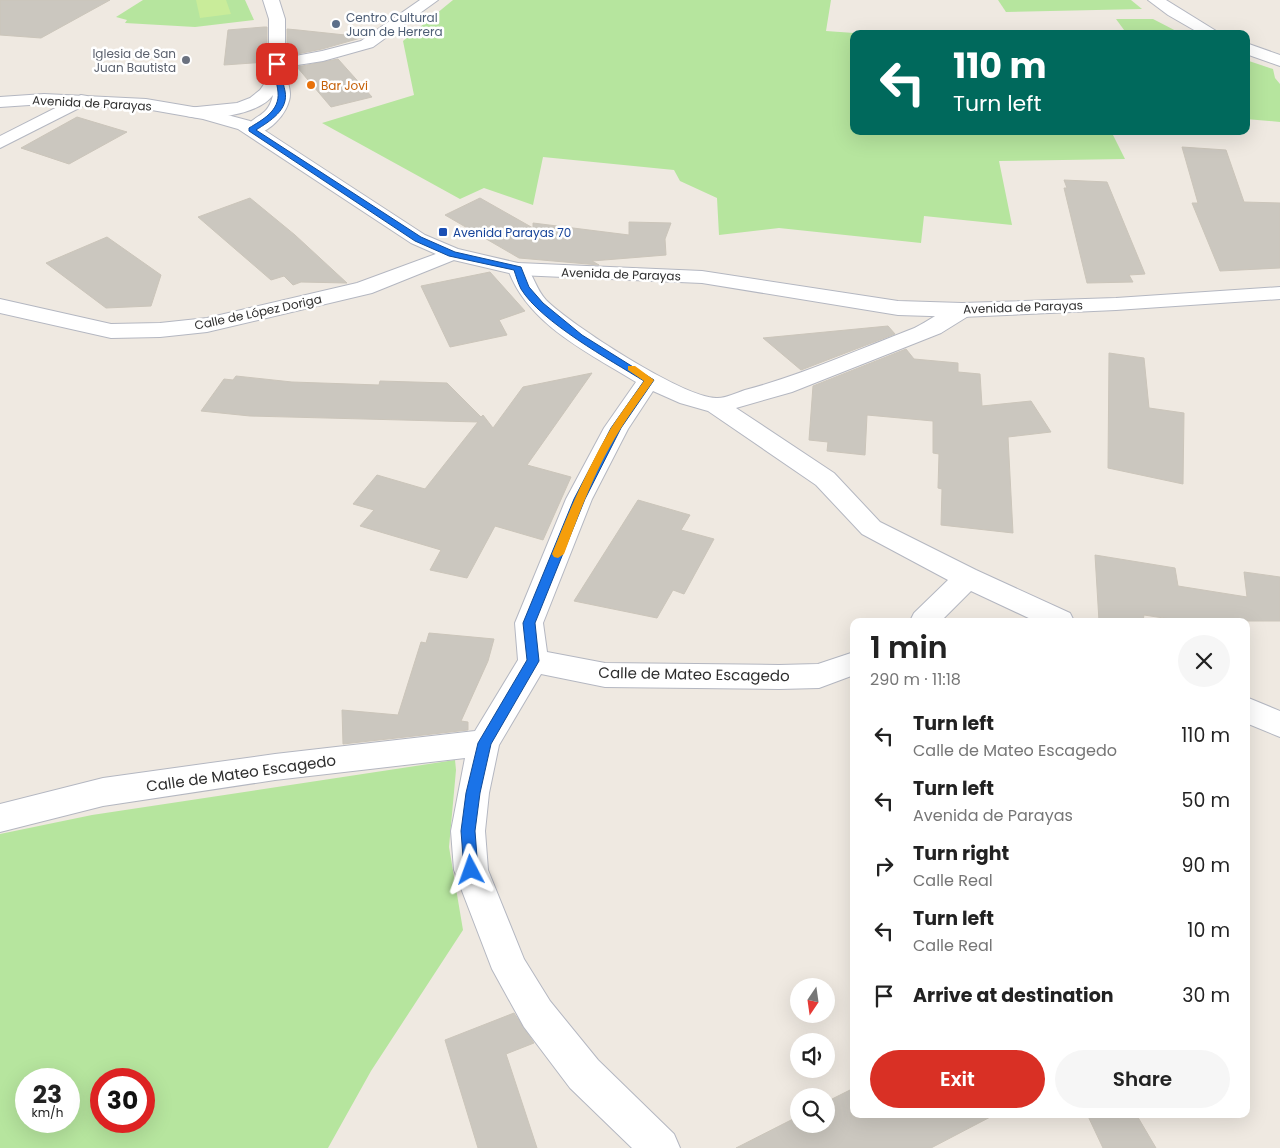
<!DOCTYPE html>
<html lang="en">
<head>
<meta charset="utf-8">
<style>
	:root { --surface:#fff; --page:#f6f6f6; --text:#222; --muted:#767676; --accent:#d93025 }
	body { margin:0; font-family:Poppins,sans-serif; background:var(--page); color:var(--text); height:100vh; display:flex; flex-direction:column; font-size:19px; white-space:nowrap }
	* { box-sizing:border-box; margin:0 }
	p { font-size:16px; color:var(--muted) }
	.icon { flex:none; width:28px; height:28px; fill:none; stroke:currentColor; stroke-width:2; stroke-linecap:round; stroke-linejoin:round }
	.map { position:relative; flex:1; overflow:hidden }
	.side { position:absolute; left:850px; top:618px; width:400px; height:500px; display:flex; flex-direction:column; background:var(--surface); border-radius:10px; box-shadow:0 5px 20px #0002 }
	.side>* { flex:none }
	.top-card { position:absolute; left:850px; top:30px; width:400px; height:105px; border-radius:10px; box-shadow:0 5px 20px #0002; background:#00695c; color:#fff; overflow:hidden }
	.needle { width:32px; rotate:193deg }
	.tools { position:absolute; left:790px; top:978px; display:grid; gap:10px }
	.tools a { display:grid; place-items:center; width:45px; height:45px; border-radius:50%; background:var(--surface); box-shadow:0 5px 20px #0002; font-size:25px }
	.speed { position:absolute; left:15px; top:1068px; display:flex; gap:10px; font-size:25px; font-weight:700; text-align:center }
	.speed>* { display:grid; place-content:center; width:65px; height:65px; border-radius:50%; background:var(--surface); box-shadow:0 5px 20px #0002; line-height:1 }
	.speed small { font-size:12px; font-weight:400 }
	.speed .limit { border:8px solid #d22; background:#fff; color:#111 }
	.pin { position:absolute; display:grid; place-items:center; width:42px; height:42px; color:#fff; margin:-21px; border-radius:10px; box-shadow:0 2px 8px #0006 }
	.me { position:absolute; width:55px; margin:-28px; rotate:356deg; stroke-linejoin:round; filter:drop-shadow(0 0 4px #0008) }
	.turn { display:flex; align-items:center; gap:18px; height:105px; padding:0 20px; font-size:22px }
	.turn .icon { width:65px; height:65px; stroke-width:2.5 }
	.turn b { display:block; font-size:35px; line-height:42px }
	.round { display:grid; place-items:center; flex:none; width:52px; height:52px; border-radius:26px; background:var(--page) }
	.summary { display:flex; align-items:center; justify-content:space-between; height:85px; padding:0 20px }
	h1 { font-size:30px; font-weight:600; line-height:38px }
	.action { display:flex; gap:10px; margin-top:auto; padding:10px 20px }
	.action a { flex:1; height:58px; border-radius:30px; background:var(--accent); color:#fff; font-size:20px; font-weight:600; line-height:58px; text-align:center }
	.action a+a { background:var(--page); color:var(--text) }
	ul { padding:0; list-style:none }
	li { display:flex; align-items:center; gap:15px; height:65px; padding:0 20px }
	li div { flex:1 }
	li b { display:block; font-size:19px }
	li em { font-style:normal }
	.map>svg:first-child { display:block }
</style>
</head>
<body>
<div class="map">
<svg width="1280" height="1148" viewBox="0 0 1280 1148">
	<rect width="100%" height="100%" fill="#efe9e1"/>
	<g fill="#b6e59e" fill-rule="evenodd">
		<path d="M143,0H245L254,20L195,27L125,23L127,20L116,17Z"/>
		<path d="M453,0H831L826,31L868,34H854V131H1111L1125,159L999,161L1012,225L924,216L921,243L779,228L719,235L717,198L680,181L674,170L543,157L533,205L484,188L460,199L322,123L414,95L403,41Z"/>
		<path d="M998,0H1131L1142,9L1006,12Z"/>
		<path d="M1116,19H1153L1182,34H1127Z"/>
		<path d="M1246,60L1273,69L1275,78L1280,84V122L1246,119Z"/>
		<path d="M455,760L456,770L449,847L463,930L371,1071L328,1148H0V834L92,815ZM26,1079H69V1121H26ZM101,1079H144V1121H101Z"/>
	</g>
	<path fill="#c9ec9a" d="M196,0H226L231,14L200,18Z"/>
	<g fill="#cbc7bf" stroke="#cbc5ba">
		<path d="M0,0H110L41,38L0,35Z"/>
		<path d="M264,27H267V62L224,65L228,30Z"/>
		<path d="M287,29L298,30L364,37L322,49L287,56Z"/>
		<path d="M338,59L372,97L331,107L297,67Z"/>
		<path d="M77,117L127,132L69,164L21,148Z"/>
		<path d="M1182,147L1226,150L1244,202L1280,203V268L1220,271L1192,203H1198Z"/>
		<path d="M1064,180L1107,182L1145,274L1129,275L1133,282L1087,283L1064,188H1067Z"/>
		<path d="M250,198L295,235L347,283L301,282L293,285L284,276L271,280L198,217Z"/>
		<path d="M480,198L533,228V223L629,235V222L671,223L665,239L666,255L592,261L599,265L519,258L445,215Z"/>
		<path d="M107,237L161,275L151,306L106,308L46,263Z"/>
		<path d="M490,272L525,311L499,320L507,335L450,347L421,286Z"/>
		<path d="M888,326L895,334L801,370L763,338Z"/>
		<path d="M906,349L914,359L958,363V372L980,374L982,406L1031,401L1051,432L1008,437L1013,533L941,525L942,489L938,488L939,454L933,453V421L867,415L865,455L827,451L828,442L809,440L813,386Z"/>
		<path d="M1109,353L1144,358L1149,408L1184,413L1183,484L1108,468Z"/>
		<path d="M592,373L527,465L571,477L543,540L495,526L467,578L430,570L441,550L360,526L374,510L353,504L377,475L425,489L478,422L250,416L201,411L224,379L233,380L236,376L292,382L379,385L380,381L447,383L481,417L483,415L493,428L523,387Z"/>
		<path d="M638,500L690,515L681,530L714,539L684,594L673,590L657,618L574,601Z"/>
		<path d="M1095,555L1175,568L1178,586L1247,597L1244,572L1280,577V621H1183L1144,615L1143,621H1099Z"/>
		<path d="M429,633L494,639L488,661L461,721L468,722V730L343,744L342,710L398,715L421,642L426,643Z"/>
		<path d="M514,1013L534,1043L506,1054L537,1148H478L445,1040Z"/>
		<path d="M854,1088V1114H996L931,1148H736L799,1116V1124H826V1102Z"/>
		<path d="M1087,1114H1136L1156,1148H1103Z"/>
	</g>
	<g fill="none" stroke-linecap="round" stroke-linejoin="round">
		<g stroke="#b4b7c1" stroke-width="2">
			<g id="street">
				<path d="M263,0H279L285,19V58L322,51L361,41L420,0H438L373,47L323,61L285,67C285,77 290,85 290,94C290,113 265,139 246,134L243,130C254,114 268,118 273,95C259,115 209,121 187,116L184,112L187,108L237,103L250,98L260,90L269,77V19Z"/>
				<path d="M1148,0H1166L1221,34H1201L1168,15Z"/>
				<path d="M1246,43L1280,55V66L1246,54Z"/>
				<path d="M81,95L87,96L90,100L87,104L0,148V136Z"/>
				<path d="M452,248L459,250L462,254L459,258L372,293L207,332L160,337L111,338L0,313V299L111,324L160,323L207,318L357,283Z"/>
				<path d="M518,263L525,265C534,276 536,289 546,300C571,325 682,397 716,398C724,399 736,393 745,390C802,375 857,350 912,329C930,322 950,301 970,305L973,310L970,315L941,333L792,392L736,408L834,473L880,522L976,570L1070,613L1074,621H1035L971,591L941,621H910L914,613L948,580L862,534L816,485L708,411L680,403L653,391L628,429L592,499L543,623L547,652L605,663L779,665L818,664L854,652V675L819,688L779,689L605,687L541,674L499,745L489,793L485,831L488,870L524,959L550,1001L598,1060L674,1134L680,1148H632L570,1088L524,1027L492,969L454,870L451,831L465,758L275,780L103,806L0,832V804L103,778L275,754L475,731L518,660L515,623L566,499L604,428L636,382C589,353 527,324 508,269L511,265Z"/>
				<path d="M1246,697L1280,711V737L1246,723Z"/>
			</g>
		</g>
		<g stroke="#b4b7c1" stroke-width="2">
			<path id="secondary" d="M44,94L146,99L205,109L250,121L425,235L458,249L518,263L702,271L898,301L962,303L1116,298L1280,287V299L1116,310L962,317L898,315L702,283L518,275L445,258L411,243L238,129L203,119L146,109L44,104L0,107V97Z"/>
		</g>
		<use href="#street" fill="#fff" fill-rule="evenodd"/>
		<use href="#secondary" fill="#fff" fill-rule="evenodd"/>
	</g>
	<path fill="#1a73e8" stroke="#114b97" d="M277,62L281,64C280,75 283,81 285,91C289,110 270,121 256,130L421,237L455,252L521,267L529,287L543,303L582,335L654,380L621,428L585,499L535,623L539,661L491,744L480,793L475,831L478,870L476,875L471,877L466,875L464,870L461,831L466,793L478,743L527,660L523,623L574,499L611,428L644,381C610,360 541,322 521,289C518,283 516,276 514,270L449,256L415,241L249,131V128C262,120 280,111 278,92C277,81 273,76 274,64Z"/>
	<path fill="#f59e0b" d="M628,366H635L654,380C643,396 631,412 621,428C596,467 580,511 564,554L558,558L554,557L552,554C569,511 587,469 611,428C621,412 633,397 644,381L628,370Z"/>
	<circle fill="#5c6f8a" stroke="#fff" stroke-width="2" cx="336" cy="24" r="5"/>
	<circle fill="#6b7280" stroke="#fff" stroke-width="2" cx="186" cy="60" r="5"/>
	<circle fill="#e8710a" stroke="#fff" stroke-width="2" cx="311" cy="85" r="5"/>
	<rect fill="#1a4fb4" stroke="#fff" stroke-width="2" x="438" y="227" width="10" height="10" rx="2.5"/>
	<g text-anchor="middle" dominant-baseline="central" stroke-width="5" stroke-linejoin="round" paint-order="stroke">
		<g font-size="12" fill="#4e5e75" stroke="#fff" text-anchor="start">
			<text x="346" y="17">Centro Cultural<tspan x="346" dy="14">Juan de Herrera</tspan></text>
		</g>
		<g font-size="12" fill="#5b616d" stroke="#fff" text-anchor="end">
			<text x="176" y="53">Iglesia de San<tspan x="176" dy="14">Juan Bautista</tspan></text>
		</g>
		<g font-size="12" fill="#c56008" stroke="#fff" text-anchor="start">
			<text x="321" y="85">Bar Jovi</text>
		</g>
		<g font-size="12" fill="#2e2e2e" stroke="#fff">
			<text transform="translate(92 103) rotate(3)">Avenida de Parayas</text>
			<text transform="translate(621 274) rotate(2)">Avenida de Parayas</text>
			<text transform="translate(1023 307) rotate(-2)">Avenida de Parayas</text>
			<text transform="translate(258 312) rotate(-12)">Calle de López Doriga</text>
		</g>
		<g font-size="12" fill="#164399" stroke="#fff" text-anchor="start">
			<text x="453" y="232">Avenida Parayas 70</text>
		</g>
		<g font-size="15" fill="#2e2e2e" stroke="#fff">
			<text transform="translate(694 674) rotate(1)">Calle de Mateo Escagedo</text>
			<text transform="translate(241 773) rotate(-8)">Calle de Mateo Escagedo</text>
		</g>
	</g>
</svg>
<div class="tools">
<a><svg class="needle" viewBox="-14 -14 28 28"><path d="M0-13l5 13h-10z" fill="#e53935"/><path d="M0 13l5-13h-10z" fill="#767676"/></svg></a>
<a><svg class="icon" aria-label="sound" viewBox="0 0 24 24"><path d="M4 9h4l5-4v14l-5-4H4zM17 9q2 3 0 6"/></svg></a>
<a><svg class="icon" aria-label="search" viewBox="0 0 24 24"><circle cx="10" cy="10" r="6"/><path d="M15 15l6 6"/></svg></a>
</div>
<div class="speed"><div>23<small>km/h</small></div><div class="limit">30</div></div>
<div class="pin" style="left:277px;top:64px;background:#d93025"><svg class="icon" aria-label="arrive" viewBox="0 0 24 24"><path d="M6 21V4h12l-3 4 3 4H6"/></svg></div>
<svg class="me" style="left:471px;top:870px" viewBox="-20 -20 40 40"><path d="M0-17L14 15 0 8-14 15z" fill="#1a73e8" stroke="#fff" stroke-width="4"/></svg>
<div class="top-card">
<div class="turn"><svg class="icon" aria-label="left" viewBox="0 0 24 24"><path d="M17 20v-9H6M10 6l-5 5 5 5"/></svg><div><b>110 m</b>Turn left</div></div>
</div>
<section class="side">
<div class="summary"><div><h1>1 min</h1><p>290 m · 11:18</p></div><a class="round"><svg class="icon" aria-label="close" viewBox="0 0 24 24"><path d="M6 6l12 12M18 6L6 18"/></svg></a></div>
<ul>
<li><svg class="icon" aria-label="left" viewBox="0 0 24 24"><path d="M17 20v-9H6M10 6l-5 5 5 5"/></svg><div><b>Turn left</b><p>Calle de Mateo Escagedo</p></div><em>110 m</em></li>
<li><svg class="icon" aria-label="left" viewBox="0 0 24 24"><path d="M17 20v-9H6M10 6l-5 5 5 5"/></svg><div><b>Turn left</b><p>Avenida de Parayas</p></div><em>50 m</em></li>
<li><svg class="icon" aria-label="right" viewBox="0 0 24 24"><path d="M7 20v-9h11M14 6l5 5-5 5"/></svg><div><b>Turn right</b><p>Calle Real</p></div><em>90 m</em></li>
<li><svg class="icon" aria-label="left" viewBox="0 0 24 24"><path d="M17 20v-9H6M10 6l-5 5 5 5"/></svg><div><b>Turn left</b><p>Calle Real</p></div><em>10 m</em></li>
<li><svg class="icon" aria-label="arrive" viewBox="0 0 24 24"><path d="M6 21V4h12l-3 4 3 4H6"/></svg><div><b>Arrive at destination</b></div><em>30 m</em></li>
</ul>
<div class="action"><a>Exit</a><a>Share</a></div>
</section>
</div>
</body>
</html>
